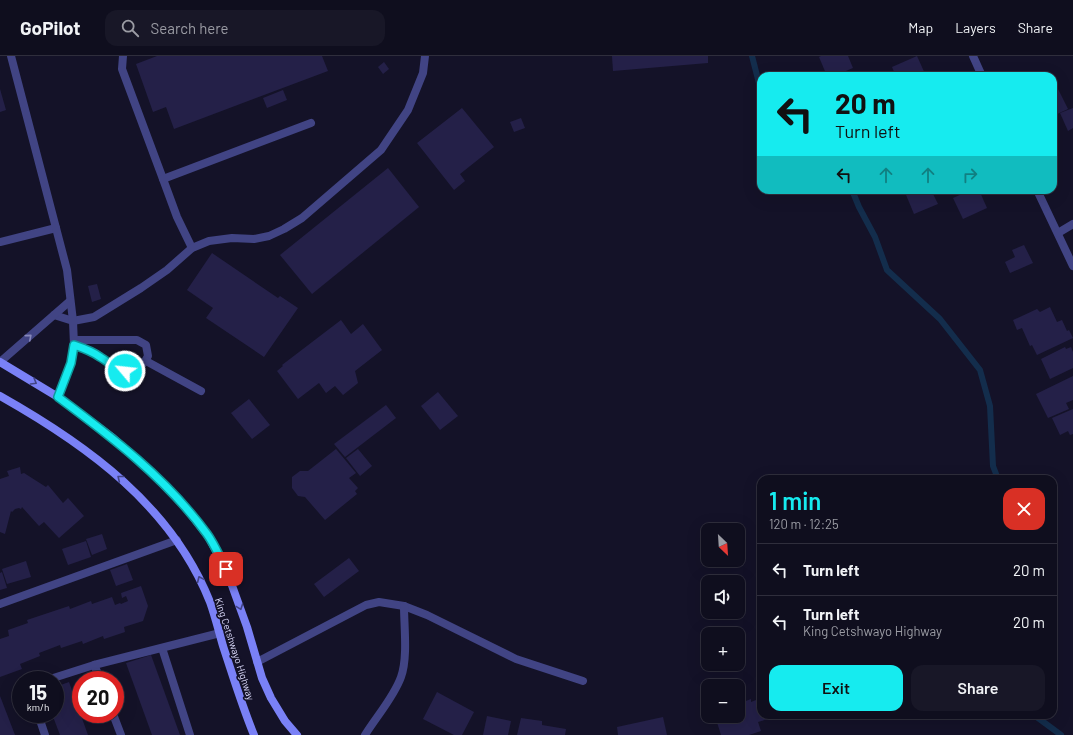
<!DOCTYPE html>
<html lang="en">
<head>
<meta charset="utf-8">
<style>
	:root { --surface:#0f0e1e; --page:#181727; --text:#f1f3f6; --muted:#9b9ca4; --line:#2f2e3c; --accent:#16ebef }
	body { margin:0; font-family:Barlow,sans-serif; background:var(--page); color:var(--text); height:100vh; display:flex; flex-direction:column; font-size:15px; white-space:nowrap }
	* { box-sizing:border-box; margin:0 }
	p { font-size:13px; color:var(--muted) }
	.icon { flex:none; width:22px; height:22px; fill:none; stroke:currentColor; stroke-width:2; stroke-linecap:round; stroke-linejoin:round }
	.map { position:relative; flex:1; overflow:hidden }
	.drawer { position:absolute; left:757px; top:419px; width:300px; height:244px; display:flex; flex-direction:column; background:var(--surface); border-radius:12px; box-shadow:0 4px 16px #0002,0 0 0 1px var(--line) }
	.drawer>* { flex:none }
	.top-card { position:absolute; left:757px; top:16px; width:300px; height:122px; border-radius:12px; box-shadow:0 4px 16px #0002,0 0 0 1px var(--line); background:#16ebef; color:#111; overflow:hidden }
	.needle { width:26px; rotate:155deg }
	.tools { position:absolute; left:701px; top:467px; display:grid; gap:8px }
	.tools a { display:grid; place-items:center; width:44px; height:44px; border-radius:8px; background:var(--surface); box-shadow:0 4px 16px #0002,0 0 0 1px var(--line); font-size:20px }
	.speed { position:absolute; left:12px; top:615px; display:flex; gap:8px; font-size:20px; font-weight:700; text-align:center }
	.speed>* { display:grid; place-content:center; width:52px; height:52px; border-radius:50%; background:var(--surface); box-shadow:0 4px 16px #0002,0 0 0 1px var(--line); line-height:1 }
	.speed small { font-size:10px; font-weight:400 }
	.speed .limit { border:6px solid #d22; background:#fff; color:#111 }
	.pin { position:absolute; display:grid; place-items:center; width:34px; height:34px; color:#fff; margin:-17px; border-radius:8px; box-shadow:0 2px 6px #0006 }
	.me { position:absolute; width:44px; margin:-22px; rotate:298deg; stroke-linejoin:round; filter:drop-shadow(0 0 3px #0008) }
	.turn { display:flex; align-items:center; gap:14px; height:84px; padding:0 12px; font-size:18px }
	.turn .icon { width:52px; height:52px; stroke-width:2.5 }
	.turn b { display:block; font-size:28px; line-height:34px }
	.lanes { display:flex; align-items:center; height:38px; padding:0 12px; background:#0003; justify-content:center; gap:20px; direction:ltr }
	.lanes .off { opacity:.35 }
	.round { display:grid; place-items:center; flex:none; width:42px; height:42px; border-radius:12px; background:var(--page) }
	.headline { display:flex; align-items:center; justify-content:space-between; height:68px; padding:0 12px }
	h1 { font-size:24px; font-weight:600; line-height:30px; color:var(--accent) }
	.cta { display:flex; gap:8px; margin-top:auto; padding:8px 12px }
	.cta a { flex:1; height:46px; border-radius:12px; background:var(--accent); color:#111; font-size:16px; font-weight:600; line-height:46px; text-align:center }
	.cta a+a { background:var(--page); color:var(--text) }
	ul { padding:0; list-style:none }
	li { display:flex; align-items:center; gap:12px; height:52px; padding:0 12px; border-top:1px solid var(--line) }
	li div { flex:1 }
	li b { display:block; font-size:15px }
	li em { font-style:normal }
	header { display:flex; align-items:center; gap:24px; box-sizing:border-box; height:56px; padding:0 20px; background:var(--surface); border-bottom:1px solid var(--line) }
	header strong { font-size:19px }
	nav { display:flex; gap:22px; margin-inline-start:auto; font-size:14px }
	.search { width:280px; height:36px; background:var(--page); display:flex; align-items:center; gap:10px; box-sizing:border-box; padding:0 14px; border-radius:12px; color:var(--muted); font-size:15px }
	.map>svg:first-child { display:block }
</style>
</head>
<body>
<header>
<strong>GoPilot</strong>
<div class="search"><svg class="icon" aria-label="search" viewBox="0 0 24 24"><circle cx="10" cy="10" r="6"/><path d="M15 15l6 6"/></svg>Search here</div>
<nav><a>Map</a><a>Layers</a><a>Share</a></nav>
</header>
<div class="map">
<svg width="1073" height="679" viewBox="0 0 1073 679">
	<rect width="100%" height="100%" fill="#141228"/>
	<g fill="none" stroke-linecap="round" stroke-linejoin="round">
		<g stroke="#132d4c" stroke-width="6">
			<path d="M752,0L761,35"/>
			<path d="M852,134L859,151L875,181L887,214L940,263L980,314L990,350L993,410L998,423"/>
			<path d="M1034,659L1061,679"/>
		</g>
	</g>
	<g fill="#242048">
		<path d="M157,0H322L328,15L174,73L166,51L153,56L136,8Z"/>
		<path d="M612,0H708V7L613,15Z"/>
		<path d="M821,0H848L853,12L834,20H827L819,1Z"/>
		<path d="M917,0L926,20H896L892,11Z"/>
		<path d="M384,6L389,13L383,18L378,11Z"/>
		<path d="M1053,23L1068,53L1053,60Z"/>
		<path d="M0,33L6,54L0,56Z"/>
		<path d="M283,34L287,44L267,52L263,42Z"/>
		<path d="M462,52L494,91L460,118L465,125L454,134L417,87Z"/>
		<path d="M1073,52V72L1068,75L1060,57Z"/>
		<path d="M521,62L525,72L514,76L510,66Z"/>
		<path d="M388,112L419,151L312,238L280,199Z"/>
		<path d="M904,134H931L938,148L914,158Z"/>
		<path d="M971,134H979L987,152L963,163L953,142Z"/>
		<path d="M1024,189L1033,207L1010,217L1005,206L1015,201L1012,194Z"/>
		<path d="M212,197L278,242L280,240L298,252L264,301L206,262L213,252L187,234Z"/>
		<path d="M97,228L101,243L92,246L88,230Z"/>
		<path d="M1050,251L1057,266L1062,264L1067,275L1069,274L1073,282L1037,299L1032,289L1030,290L1022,272L1017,274L1013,264L1037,253L1040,256Z"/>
		<path d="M341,264L351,278L363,268L382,294L355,315L358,327L343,339L335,330L326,337L319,327L298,343L277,315L283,310L282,309Z"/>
		<path d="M1065,291L1066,293L1071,291L1073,296V312L1050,323L1041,303Z"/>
		<path d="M1073,320V344L1066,347L1069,353L1048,362L1036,338Z"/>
		<path d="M438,336L458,360L440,374L421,350Z"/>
		<path d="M249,343L270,369L252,383L231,357Z"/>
		<path d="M386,349L396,362L345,401L334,388Z"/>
		<path d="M1073,353V378L1070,379L1068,375L1060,379L1052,362Z"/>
		<path d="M336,393L356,417L349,422L358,432L355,435L357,438L325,464L305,441L298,440L292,432V421L300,415H308Z"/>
		<path d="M358,393L372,410L360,420L346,402Z"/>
		<path d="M20,411L21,418L24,417L46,431L48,429L63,447L68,442L84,460L59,482L44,466L39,470L22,451L21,453L19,452L15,453L12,456L11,455L5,478L0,476V423L9,420L7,415Z"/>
		<path d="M102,478L107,493L92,499L86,483Z"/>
		<path d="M86,485L91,501L68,509L62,493Z"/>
		<path d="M349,502L359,515L324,541L314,528Z"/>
		<path d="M26,505L31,521L7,528L2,513Z"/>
		<path d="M127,508L133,524L116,530L110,514Z"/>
		<path d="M2,516L7,532L0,534V517Z"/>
		<path d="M141,530L148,550L143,565L124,571L125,576L104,583L103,580L83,588L82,585L61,592L60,589L39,597L40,600L20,608L22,613L0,621V583L9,580L8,574L28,567L27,564L69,550L70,553L91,545L92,548L112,541L115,549L120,547L121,548L128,545L126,540L122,542L121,537Z"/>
		<path d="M151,599L180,679H152L126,607Z"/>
		<path d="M69,626L88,679H60L52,658H55V631Z"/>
		<path d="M437,636L474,656L462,679H454L423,663Z"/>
		<path d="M0,640L15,679H0Z"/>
		<path d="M761,642V659H767L768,663L758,666L761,675L749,679H721L715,660H738V648L751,643V646Z"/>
		<path d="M487,660L511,665L508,679H483Z"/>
		<path d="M663,661L667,679H618L617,671Z"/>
		<path d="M521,662L542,665V669L566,673L565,679H517Z"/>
	</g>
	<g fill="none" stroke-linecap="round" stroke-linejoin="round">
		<g stroke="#414484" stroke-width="8">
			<path d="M123,0L122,13L163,123"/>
			<path d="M0,186L56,172"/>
			<path d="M192,192L177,161L163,123L311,67"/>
			<path d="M54,259L73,265L94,261L141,232L167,214L192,192L209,185L232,182L254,183L269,180L284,173L302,162L381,94L408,54L423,17L425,0"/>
			<path d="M74,284H137L146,289L148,300C142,312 131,320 118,313C111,310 106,304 100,300C92,295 83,292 74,289"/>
			<path d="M146,305L201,335"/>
			<path d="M0,548L177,484"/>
			<path d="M162,592L190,679"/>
			<path d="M94,609L101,624"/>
			<path d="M47,624L94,609L220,577"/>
			<path d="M38,658L45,679"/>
			<path d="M113,658L121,679"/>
		</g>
		<g stroke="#414484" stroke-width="8">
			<path d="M11,0L67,214L73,265L74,289L71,307L58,341"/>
			<path d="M973,0L982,20"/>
			<path d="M1037,134L1073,210"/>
			<path d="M1058,177L1073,168"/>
			<path d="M0,306L70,245"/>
			<path d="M257,606L366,549L379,546L404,550L427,559L516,603L583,625"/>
			<path d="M365,679C376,661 394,641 401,621C408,602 404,570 404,550"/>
		</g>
		<g stroke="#7a81f6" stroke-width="8">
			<path d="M0,306L58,341L113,382L153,418L186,452L208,480L226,513L247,571L262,622L271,642L285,665L297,679"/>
			<path d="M0,340C87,389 172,450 210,546C215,560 219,576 223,590C233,620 242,650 254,679"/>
		</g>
	</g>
	<defs><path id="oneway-chevron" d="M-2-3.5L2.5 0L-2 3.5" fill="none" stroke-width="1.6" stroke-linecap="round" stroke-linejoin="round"/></defs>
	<use stroke="#8788ba" href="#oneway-chevron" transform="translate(29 281) rotate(-41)"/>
	<g stroke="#424485">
		<use href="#oneway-chevron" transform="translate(34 326) rotate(30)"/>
		<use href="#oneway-chevron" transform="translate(120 422) rotate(-141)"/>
		<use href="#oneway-chevron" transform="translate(200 523) rotate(-114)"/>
		<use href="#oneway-chevron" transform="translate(240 551) rotate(70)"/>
	</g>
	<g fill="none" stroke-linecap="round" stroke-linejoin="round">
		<g stroke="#0e999b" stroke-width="10">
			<path id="route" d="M125,315C115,313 109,306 100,301C92,295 83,292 74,289L71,307L58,341C112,381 167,423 207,478C215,489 220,502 226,513"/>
		</g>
		<use href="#route" stroke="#16ebef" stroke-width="7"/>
	</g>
	<g text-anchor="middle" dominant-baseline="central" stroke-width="3.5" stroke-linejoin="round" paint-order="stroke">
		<g font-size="10" fill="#dddcfd" stroke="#141228">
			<text transform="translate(235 593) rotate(72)">King Cetshwayo Highway</text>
		</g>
	</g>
</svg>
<div class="tools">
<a><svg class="needle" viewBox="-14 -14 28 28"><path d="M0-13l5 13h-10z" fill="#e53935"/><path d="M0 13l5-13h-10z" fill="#9b9ca4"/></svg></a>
<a><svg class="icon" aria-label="sound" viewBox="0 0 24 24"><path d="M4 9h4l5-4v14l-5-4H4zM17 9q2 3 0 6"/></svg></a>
<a>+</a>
<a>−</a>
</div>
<div class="speed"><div>15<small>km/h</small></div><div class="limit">20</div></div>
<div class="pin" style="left:226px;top:513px;background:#d93025"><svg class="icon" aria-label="arrive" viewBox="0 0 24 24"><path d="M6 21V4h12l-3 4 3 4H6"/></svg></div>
<svg class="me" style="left:125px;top:315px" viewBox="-20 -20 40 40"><circle r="17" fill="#16ebef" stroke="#fff" stroke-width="3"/><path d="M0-11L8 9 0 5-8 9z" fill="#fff"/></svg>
<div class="top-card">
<div class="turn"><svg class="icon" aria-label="left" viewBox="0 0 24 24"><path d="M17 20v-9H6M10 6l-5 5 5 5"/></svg><div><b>20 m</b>Turn left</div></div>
<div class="lanes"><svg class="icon" aria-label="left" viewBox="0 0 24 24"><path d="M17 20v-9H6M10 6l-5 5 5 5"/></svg><svg class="icon off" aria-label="ahead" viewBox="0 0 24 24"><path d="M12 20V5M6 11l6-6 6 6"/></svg><svg class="icon off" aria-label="ahead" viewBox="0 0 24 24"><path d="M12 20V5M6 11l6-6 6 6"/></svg><svg class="icon off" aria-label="right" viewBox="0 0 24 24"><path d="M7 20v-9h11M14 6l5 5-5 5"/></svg></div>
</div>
<section class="drawer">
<div class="headline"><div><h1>1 min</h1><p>120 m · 12:25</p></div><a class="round" style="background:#d93025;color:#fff"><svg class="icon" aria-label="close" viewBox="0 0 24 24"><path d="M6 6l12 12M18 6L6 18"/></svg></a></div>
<ul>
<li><svg class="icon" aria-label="left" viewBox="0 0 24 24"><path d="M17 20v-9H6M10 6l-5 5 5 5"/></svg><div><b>Turn left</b></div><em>20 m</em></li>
<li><svg class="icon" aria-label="left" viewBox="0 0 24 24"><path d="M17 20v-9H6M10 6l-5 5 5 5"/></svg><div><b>Turn left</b><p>King Cetshwayo Highway</p></div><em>20 m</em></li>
</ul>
<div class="cta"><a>Exit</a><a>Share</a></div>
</section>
</div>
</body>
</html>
